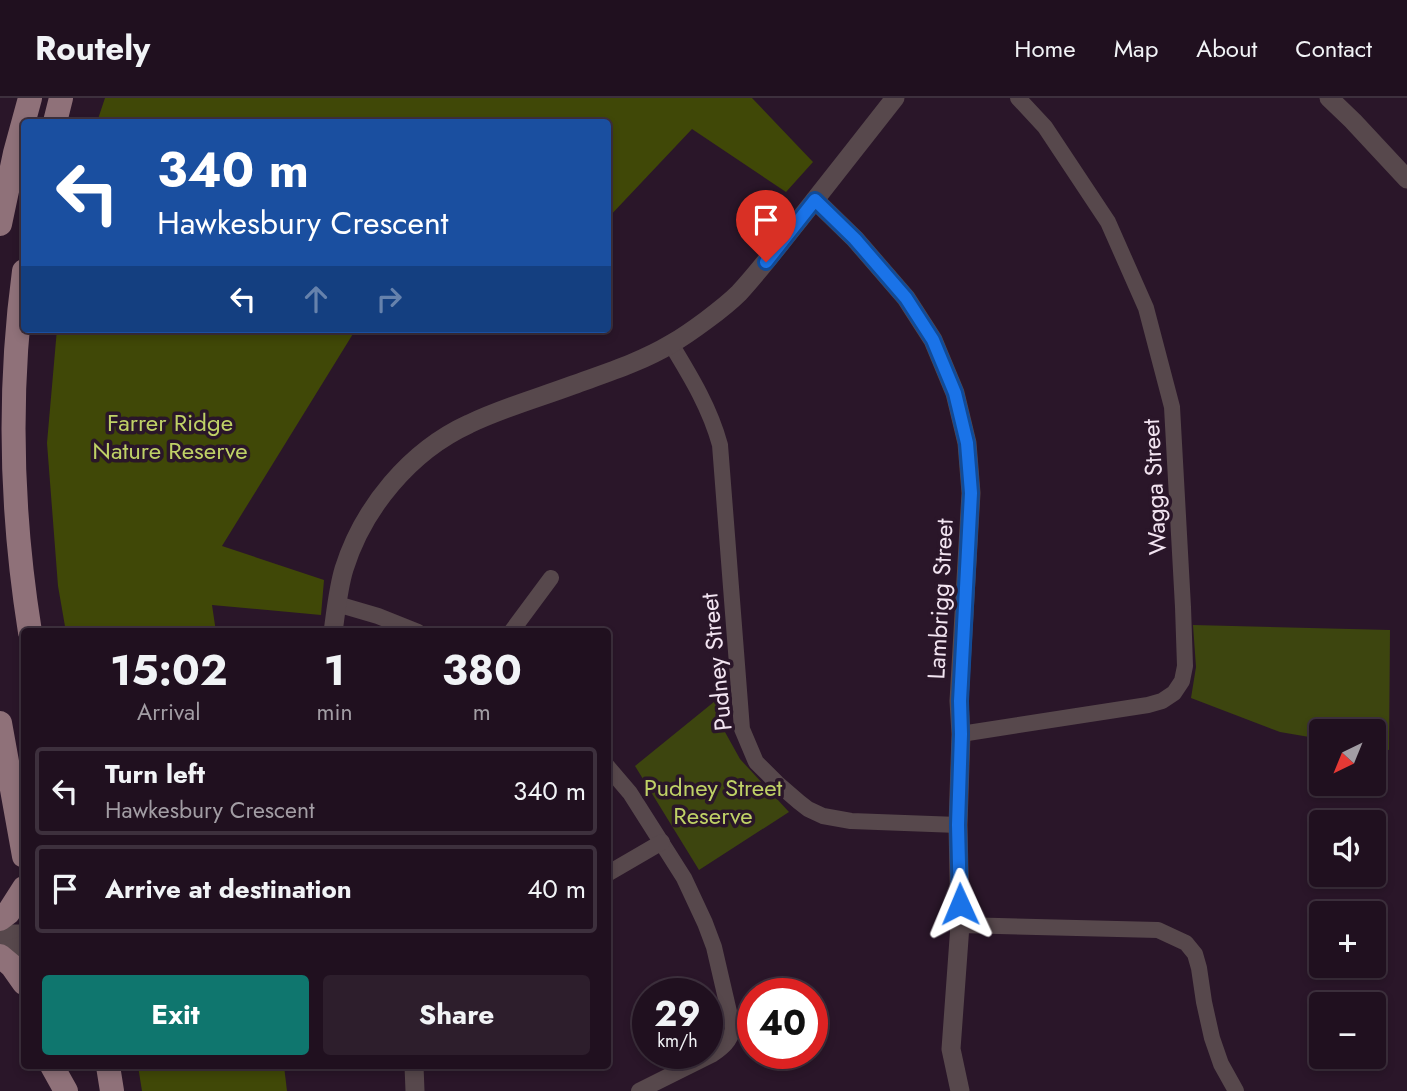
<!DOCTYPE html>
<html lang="en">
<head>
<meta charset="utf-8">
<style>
	:root { --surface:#20101f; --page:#2d1e2c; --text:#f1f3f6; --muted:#a29da4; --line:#3d303d; --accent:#0f766e }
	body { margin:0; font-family:Jost,sans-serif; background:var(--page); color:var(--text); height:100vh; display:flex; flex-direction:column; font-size:26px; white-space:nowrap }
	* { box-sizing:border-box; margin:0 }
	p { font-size:23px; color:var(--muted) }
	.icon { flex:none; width:38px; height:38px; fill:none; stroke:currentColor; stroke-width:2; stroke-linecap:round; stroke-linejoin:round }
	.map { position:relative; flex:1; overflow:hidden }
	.side { position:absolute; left:21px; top:530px; width:590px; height:441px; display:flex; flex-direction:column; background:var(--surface); border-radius:7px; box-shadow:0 4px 10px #0003,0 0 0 2px var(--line) }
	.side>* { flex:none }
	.guide { position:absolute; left:21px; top:21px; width:590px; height:214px; border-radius:7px; box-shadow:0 4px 10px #0003,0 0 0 2px var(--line); background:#1a4fa0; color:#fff; overflow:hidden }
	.needle { width:46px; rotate:223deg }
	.buttons { position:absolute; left:1309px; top:621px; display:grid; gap:14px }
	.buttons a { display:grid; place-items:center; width:77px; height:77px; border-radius:7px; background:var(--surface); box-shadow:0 4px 10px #0003,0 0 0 2px var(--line); font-size:35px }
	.speed { position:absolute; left:632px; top:880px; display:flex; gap:14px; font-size:35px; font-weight:700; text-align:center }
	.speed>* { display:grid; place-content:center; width:91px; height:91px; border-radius:50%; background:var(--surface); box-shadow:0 4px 10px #0003,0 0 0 2px var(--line); line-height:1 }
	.speed small { font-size:18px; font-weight:400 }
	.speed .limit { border:10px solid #d22; background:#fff; color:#111 }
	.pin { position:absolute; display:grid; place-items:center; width:60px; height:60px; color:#fff; margin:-72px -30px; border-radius:50% 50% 50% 0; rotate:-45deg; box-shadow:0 0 7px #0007 }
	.pin .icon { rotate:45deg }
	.me { position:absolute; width:77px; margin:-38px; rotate:359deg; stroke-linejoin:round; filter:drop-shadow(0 0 5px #0008) }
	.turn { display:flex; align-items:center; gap:24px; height:147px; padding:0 21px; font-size:32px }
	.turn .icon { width:91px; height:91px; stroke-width:2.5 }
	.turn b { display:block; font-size:49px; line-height:60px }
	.lanes { display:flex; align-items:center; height:66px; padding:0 21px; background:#0003; justify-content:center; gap:35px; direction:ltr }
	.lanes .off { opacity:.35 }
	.eta { display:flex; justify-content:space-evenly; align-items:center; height:119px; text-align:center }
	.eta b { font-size:42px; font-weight:700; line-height:49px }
	.action { display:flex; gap:14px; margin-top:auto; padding:14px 21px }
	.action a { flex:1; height:80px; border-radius:7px; background:var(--accent); color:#fff; font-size:28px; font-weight:700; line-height:80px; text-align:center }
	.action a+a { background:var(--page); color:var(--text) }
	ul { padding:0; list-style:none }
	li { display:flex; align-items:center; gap:21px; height:88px; margin:0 14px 10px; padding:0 7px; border:4px solid var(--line); border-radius:7px }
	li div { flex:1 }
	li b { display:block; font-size:26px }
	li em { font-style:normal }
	header { display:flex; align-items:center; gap:42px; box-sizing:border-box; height:98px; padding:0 35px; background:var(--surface); border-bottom:2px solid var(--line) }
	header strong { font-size:33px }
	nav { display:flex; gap:38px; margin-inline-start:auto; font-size:24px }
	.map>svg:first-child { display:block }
</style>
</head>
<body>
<header>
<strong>Routely</strong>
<nav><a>Home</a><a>Map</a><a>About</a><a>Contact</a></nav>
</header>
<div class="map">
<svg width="1407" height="993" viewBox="0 0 1407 993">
	<rect width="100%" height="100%" fill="#2a1629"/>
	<g fill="#3d450f">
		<path d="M1193,527L1390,532L1389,652L1374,650V634H1321V641L1280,634L1191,600L1196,569Z"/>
		<path d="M720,599L725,634L740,661L789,714L699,772L635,668Z"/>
	</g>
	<g fill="#404807">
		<path d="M105,0H752L813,64L786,94L692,31L607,121V24H97Z"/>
		<path d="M57,231H356L222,448L324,482L321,517L212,507L216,534H66L58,488L47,345Z"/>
		<path d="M138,968H284L287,993H142Z"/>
	</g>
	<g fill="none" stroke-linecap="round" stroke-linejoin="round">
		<g stroke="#57484c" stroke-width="16">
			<path d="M671,246C691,279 710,310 720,347L742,631L756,664L777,685L799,704L808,711L823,718L851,723L958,727"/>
			<path d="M337,506L378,518L418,534"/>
			<path d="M511,534L551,480"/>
			<path d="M961,636L1148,607L1162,603L1174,595L1182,583L1185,568L1183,509L1172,309L1146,210L1108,124L1045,29L1018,0"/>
			<path d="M607,668L630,695L684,780L705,825L714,849L733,931C730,943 723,949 713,956L639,993"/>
			<path d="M607,776L662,744"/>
			<path d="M960,827L1158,832L1186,845L1195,856L1199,870L1204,904L1212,940L1221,966L1236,993"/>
		</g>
		<g stroke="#57484c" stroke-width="19">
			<path d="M1329,0L1353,23L1407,81"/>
			<path d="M815,102L855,141L906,200L933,242L955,295L967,345L971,395L959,603L961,636L958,727L960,827L951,951L960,993"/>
			<path d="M333,534C336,513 338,491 344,471C363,410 410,353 469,326C502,310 538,300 573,287C606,275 641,264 671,246C690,235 724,210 739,195C762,170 782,143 803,117C834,78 864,39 895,0"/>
			<path d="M0,836H24"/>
			<path d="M0,854L10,852L24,847"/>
			<path d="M414,968L415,993"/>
		</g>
		<g stroke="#8f7179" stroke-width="24">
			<path d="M55,24L61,0"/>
			<path d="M0,126L15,55L30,0"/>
			<path d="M24,173C8,292 11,415 30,534"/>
			<path d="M0,625L24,758"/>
			<path d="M0,821L8,815L24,790"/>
			<path d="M0,858L12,868L24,885"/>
			<path d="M52,968L66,993"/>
			<path d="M108,968L112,993"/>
		</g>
	</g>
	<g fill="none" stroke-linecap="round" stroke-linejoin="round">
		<g stroke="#114b97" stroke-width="18">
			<path id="route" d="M766,164L815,102L855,141L906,200L933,242L955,295L967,345L971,395L960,603L961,636L958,727L960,806"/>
		</g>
		<use href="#route" stroke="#1a73e8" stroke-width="12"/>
	</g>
	<g text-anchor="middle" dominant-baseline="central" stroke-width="7" stroke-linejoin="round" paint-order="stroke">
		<g font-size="24" fill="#bfd166" stroke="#2a1629">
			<text x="170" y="324">Farrer Ridge<tspan x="170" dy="28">Nature Reserve</tspan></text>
			<text x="713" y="689">Pudney Street<tspan x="713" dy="28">Reserve</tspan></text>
		</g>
		<g font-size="24" fill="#f2e4f1" stroke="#2a1629">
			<text transform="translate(1154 389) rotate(-93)">Wagga Street</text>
			<text transform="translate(940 501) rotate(-87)">Lambrigg Street</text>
			<text transform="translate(716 564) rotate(-96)">Pudney Street</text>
		</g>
	</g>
</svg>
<div class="buttons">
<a><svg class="needle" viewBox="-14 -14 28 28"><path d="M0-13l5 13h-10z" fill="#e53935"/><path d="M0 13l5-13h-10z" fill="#a29da4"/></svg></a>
<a><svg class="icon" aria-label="sound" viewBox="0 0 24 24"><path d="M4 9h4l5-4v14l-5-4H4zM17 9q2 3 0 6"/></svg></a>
<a>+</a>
<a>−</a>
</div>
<div class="speed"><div>29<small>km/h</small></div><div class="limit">40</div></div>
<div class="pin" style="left:766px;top:164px;background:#d93025"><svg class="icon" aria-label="arrive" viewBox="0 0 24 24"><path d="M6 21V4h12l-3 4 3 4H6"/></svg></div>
<svg class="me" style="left:960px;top:806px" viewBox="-20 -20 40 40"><path d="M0-17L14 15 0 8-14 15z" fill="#1a73e8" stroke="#fff" stroke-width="4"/></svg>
<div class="guide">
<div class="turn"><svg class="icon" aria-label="left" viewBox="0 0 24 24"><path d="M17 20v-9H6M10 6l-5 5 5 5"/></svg><div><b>340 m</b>Hawkesbury Crescent</div></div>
<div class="lanes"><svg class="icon" aria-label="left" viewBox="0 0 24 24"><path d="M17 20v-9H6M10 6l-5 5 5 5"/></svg><svg class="icon off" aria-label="ahead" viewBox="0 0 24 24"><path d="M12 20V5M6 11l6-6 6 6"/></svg><svg class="icon off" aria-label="right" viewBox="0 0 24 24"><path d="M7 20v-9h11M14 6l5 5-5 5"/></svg></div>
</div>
<section class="side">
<div class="eta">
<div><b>15:02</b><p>Arrival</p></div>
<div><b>1</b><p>min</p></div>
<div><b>380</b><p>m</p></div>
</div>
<ul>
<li><svg class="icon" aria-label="left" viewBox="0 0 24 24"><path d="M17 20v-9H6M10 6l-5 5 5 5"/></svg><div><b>Turn left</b><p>Hawkesbury Crescent</p></div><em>340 m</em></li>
<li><svg class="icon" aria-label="arrive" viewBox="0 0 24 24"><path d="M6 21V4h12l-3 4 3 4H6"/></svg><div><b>Arrive at destination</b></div><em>40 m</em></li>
</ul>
<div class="action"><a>Exit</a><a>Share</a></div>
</section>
</div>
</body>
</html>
